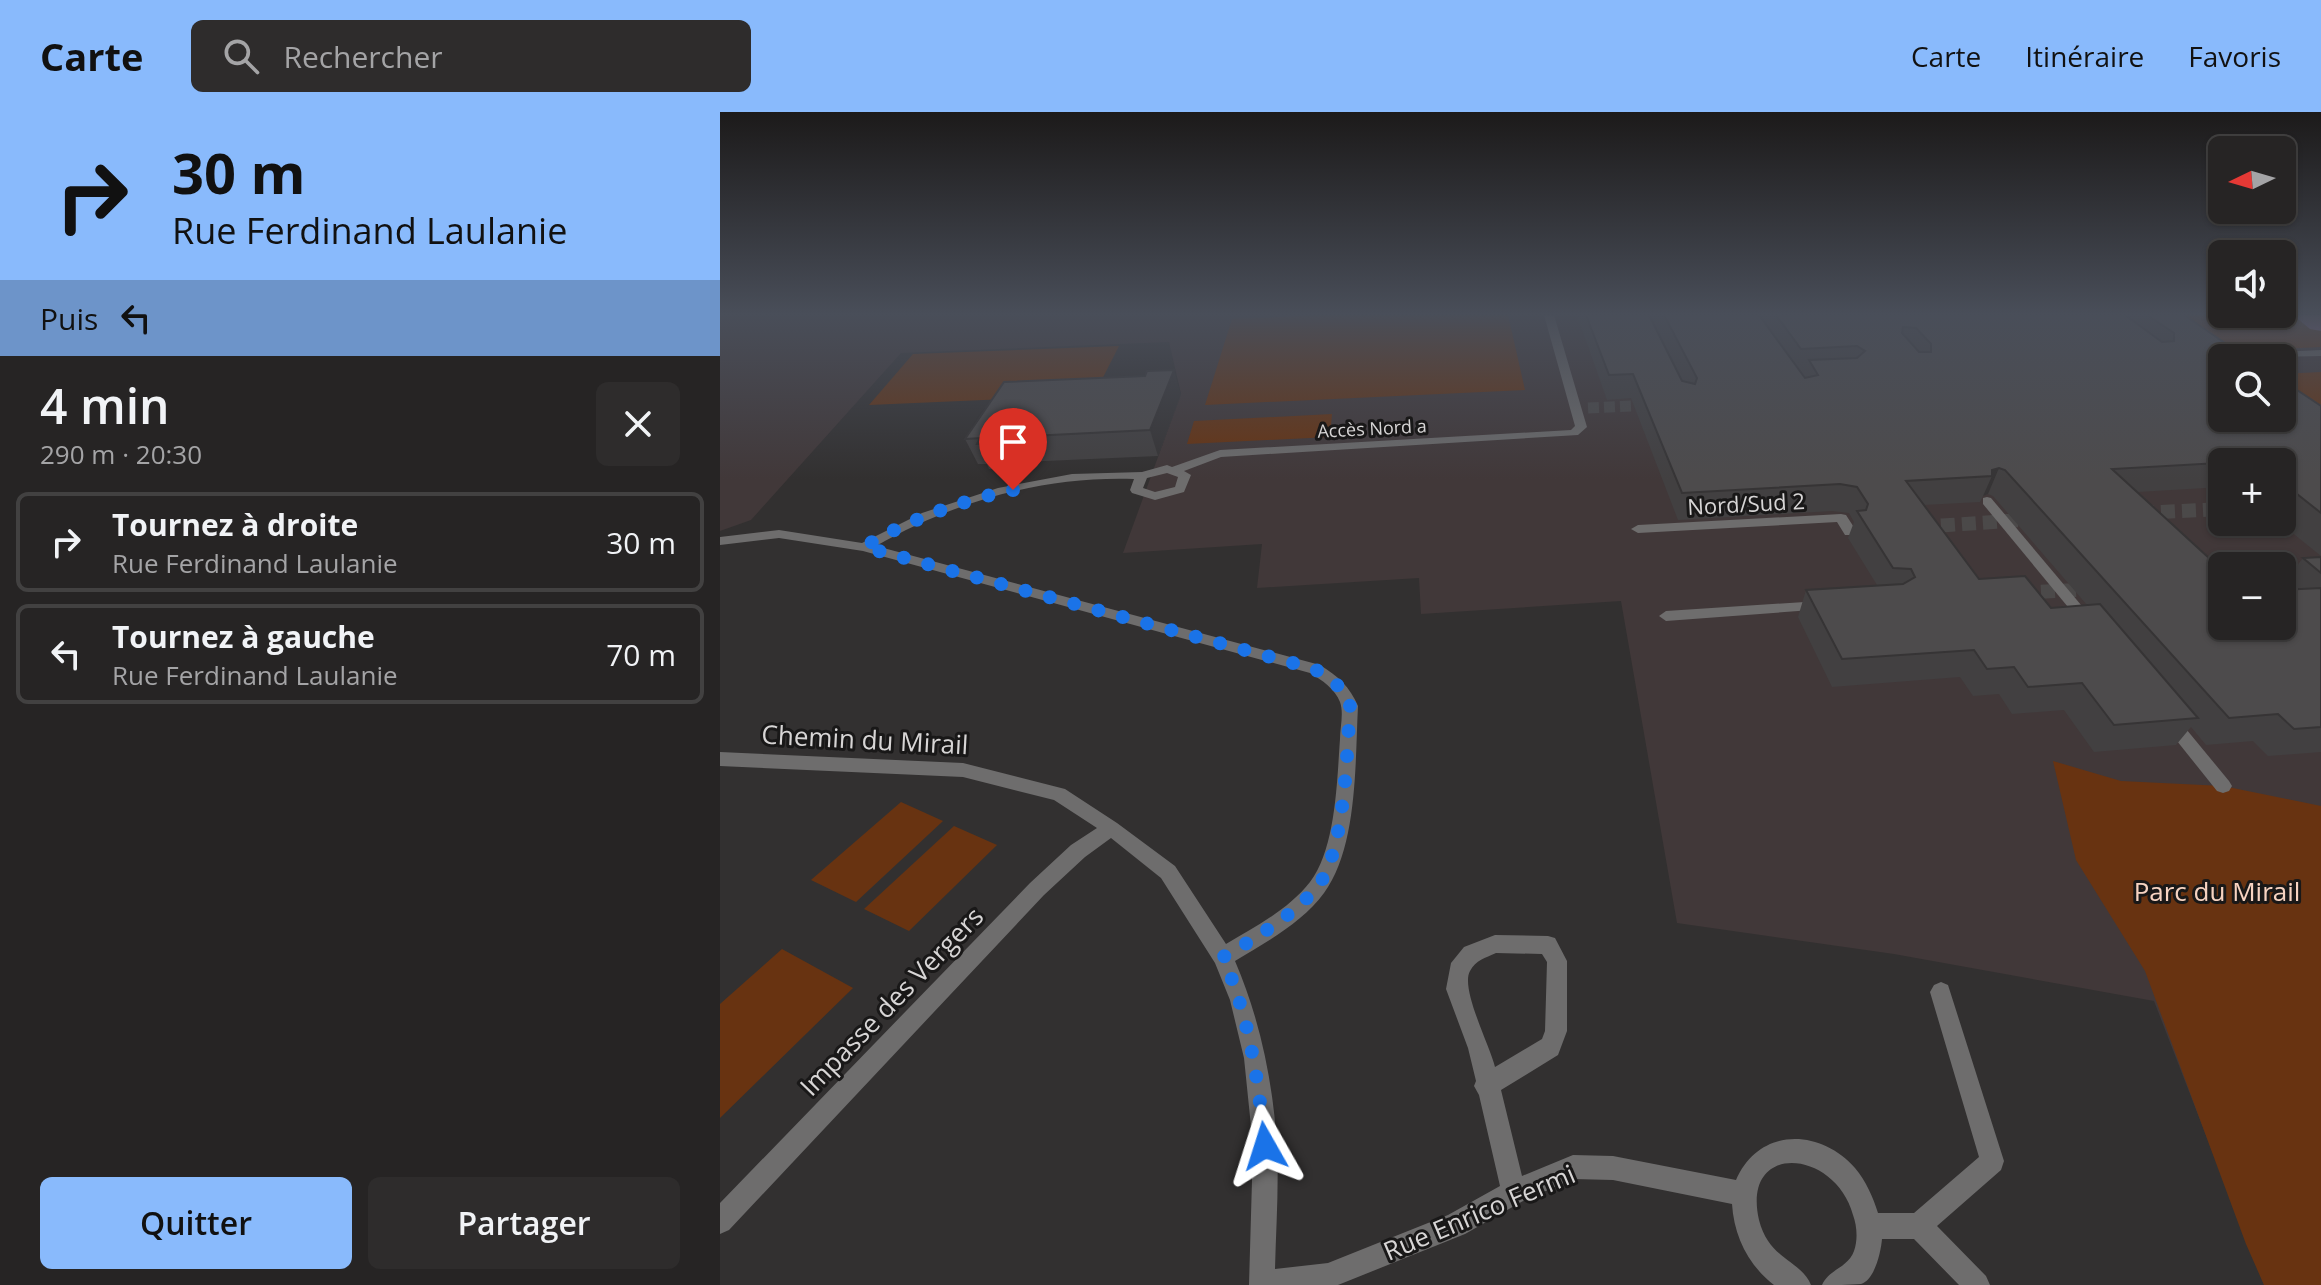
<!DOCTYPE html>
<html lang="fr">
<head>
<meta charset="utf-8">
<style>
	:root { --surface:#262424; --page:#2e2c2c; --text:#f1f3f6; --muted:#a4a4a6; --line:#424141; --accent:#89bafc }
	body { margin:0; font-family:"Open Sans",sans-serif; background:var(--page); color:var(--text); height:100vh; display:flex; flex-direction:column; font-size:30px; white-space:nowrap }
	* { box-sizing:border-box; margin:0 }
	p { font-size:26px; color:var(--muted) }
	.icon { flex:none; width:44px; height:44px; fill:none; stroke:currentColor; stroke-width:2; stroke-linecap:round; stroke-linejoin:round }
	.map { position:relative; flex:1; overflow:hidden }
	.panel { display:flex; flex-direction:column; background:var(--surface); width:720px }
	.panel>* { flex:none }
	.guide { background:#89bafc; color:#111; overflow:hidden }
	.needle { width:52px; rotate:265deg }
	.buttons { position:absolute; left:1488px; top:24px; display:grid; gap:16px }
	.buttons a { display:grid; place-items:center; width:88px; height:88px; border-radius:12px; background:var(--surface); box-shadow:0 2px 6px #0004,0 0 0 2px var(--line); font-size:40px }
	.pin { position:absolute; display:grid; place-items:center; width:68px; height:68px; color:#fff; margin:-82px -34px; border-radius:50% 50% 50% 0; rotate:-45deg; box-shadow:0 0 8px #0007 }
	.pin .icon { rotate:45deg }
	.me { position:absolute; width:88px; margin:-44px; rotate:354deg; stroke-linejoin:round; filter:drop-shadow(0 0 6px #0008) }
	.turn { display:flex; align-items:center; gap:28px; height:168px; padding:0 40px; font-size:36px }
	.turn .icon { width:104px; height:104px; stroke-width:2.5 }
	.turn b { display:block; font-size:56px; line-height:68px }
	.then { display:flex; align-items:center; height:76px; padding:0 40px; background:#0003; gap:16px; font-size:30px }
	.round { display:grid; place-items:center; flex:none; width:84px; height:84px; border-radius:12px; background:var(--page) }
	.overview { display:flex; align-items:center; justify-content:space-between; height:136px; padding:0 40px }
	h1 { font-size:48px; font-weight:600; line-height:60px }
	.primary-button { display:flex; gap:16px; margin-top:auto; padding:16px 40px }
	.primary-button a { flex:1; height:92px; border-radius:12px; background:var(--accent); color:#111; font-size:32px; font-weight:600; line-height:92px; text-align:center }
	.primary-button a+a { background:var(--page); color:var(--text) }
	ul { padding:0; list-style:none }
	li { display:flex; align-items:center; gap:24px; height:100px; margin:0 16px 12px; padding:0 24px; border:4px solid var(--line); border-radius:12px }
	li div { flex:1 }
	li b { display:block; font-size:30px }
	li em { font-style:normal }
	header { display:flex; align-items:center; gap:48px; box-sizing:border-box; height:112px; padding:0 40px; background:var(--accent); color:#111 }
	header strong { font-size:38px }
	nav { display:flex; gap:44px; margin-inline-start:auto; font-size:28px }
	.search { width:560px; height:72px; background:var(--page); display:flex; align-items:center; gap:20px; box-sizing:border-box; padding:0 28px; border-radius:12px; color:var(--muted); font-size:30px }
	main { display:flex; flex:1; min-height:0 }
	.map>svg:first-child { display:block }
</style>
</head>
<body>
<header>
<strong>Carte</strong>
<div class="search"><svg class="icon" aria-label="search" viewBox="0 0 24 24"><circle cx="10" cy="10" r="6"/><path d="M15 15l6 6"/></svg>Rechercher</div>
<nav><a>Carte</a><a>Itinéraire</a><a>Favoris</a></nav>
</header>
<main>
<section class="panel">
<div class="guide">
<div class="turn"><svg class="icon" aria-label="right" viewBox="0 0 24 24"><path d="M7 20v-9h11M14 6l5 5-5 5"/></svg><div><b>30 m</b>Rue Ferdinand Laulanie</div></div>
<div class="then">Puis<svg class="icon" aria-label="left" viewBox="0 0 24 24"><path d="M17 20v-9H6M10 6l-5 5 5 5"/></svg></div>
</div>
<div class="overview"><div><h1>4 min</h1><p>290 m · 20:30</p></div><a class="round"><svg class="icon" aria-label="close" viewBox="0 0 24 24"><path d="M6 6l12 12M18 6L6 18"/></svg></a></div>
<ul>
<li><svg class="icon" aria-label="right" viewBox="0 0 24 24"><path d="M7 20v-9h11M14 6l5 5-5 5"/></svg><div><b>Tournez à droite</b><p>Rue Ferdinand Laulanie</p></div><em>30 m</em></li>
<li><svg class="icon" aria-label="left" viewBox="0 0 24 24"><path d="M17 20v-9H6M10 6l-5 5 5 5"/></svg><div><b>Tournez à gauche</b><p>Rue Ferdinand Laulanie</p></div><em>70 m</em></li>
</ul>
<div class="primary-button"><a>Quitter</a><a>Partager</a></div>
</section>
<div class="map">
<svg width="1601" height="1173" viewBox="0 0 1601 1173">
	<rect width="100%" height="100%" fill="#323030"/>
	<path fill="#413839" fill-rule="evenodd" d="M0,203H1601V1173H1544L1434,889L1174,842L957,811L901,489L701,502L699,466L537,476L542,432L403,441L461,282L449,230L181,241L31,408L0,419ZM1502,246H1562V306H1502ZM1502,350H1562V410H1502ZM1502,454H1562V514H1502Z"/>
	<g fill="#683311">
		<path d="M601,203H788L805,278L485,293L512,207Z"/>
		<path d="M1447,203H1601V235L1502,240Z"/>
		<path d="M399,234L374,283L149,293L193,242Z"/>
		<path d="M1601,260V306L1562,280V262Z"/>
		<path d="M612,302L610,325L467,332L474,309Z"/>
		<path d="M1333,649L1401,669L1503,674L1601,694V1173H1544L1526,1132L1425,859L1356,748Z"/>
		<path d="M181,690L223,709L136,790L91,768Z"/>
		<path d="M234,714L277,733L189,819L144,797Z"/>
		<path d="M62,837L133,876L0,1006V892Z"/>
	</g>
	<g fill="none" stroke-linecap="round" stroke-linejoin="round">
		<path fill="#986d9f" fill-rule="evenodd" d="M1573,203H1601V219L1590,217Z"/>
		<path stroke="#4b4949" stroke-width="11" stroke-dasharray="11 5" stroke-linecap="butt" d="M868,296L934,293"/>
		<g stroke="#4b4949" stroke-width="14" stroke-dasharray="14 7" stroke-linecap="butt">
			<path d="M1420,401L1502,397"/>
			<path d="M1200,415L1317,407"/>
			<path d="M1562,464L1601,461"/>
			<path d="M1300,481L1373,477"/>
		</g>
		<g fill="#6e6d6d" fill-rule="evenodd">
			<path d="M1601,238V244L1502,246L1507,243Z"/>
			<path d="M1267,385L1271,386L1372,506L1374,509L1372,512H1362L1263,392V386Z"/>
			<path d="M1121,402L1126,403L1137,420L1135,423H1125L1117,410L918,421L911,417L918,413Z"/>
			<path d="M1100,489L1105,491L1107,494L1105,497L946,509L939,504L946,499Z"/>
			<path d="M1451,604L1457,606L1509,669L1512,674L1509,679L1503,681L1497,679L1445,614L1443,610L1445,606Z"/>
		</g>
		<path fill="#6e6d6d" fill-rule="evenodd" d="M824,203H834L867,315L858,323L501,345L464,359L471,363L464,380L435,388L412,381L410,378L414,367C323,364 235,389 156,434L600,553C618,564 630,575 638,594C635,650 638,735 604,781C582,811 546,830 515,849C540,907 553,970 557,1034C559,1075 556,1116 555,1157L608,1151L728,1103L780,1074L759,983L754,974L756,969L748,936L726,877L731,851L744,835L775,823L828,824L835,826L847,849V919L838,943L781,978L802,1064L853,1043L893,1044L1016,1068C1039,1015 1100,1016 1135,1056C1146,1069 1153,1085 1158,1101H1194L1259,1045L1210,880L1214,873L1221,870L1228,873L1284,1049L1281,1058L1217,1114L1266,1164L1270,1173H1239L1194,1127H1162C1161,1139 1155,1168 1141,1172C1130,1173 1113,1173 1102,1173C1109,1157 1128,1156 1134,1139C1138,1128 1137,1114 1133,1103C1115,1037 1021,1029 1039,1108C1049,1148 1081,1148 1091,1173H1054C1028,1153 1014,1124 1012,1092L893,1068L853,1067L803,1089L745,1122L618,1173H529L533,1034L524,946L510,888L495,851L441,766L391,726L365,745L324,783L9,1118L0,1122V1091L310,771L351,733L377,716L334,688L243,665L0,654V640L243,651L345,677L397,711L455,754L506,832C535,815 569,797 590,770C616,736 617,668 620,627C620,616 624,601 620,590C615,577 602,568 590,561L143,439L59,426L0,433V425L59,418L142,431L202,401L278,376L352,362L422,360L447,353L452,355L500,338L851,318L855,314ZM447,361L458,365L455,375L435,380L423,376L427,366ZM776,841L822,842L827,850L825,919L822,927L775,955C770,934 740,876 750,859C756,848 765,846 776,841Z"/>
	</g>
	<g fill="#424041" fill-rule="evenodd">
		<path d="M857,203H929L963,269L930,203H1464L1506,238L1601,294V444L1559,410H1562V350H1502V375L1418,380L1502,514L1568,478L1562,473L1583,446L1601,445V640L1548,644L1533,629L1486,633L1471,615L1456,633L1374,640L1344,598L1292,602L1279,582L1253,584L1240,565L1112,575L1078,505L1086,478L1157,473L1128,426L1134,410L1129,401L1112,399L958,408L911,286L887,288ZM1268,382L1273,384L1367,493L1331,496L1259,467L1204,393L1260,390L1263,384Z"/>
		<path d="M461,282L438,344L303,350L300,356L269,357L267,352H258L245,327Z"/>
	</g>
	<g fill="#363435">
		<path d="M454,258L461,282L438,344L430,318Z"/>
		<path d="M291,325L303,350L300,356L288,330Z"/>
		<path d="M1279,356L1268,382L1263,384L1272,364V358Z"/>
	</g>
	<g fill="#4d4b4c" stroke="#363435" stroke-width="2" fill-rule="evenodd">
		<path d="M866,203H929L962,269L975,272L977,266L944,203H1039L1085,266L1098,263L1089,248L1137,246L1145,239L1137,234L1081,237L1056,203H1405L1442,230L1454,229V221L1427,203H1464L1505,231L1506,238L1518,239L1528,246H1502V306H1562V268L1601,294V401L1562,370V350H1536L1534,349L1392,357L1502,458V514H1562V478L1601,476V615L1574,617L1558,602L1509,606L1285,358L1279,356L1272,358V364L1186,369L1259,467L1305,464L1331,496L1380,492L1478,606L1394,613L1362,571L1308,575L1294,555L1267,557L1254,538L1122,547L1086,478L1183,472L1195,465L1191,457L1173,456L1137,399L1146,398L1148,392L1137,375L1120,372L962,381L913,262L889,263ZM1183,215L1196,216L1211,232V240H1199L1182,221Z"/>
		<path d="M454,258L430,318L291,325L288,330L257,332L260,326L245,327L284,270L425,264L427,259Z"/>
		<path d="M1601,445V461L1583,446Z"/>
	</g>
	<linearGradient id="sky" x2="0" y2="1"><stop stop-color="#1c1a1a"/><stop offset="0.55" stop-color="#494e59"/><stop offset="1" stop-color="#494e59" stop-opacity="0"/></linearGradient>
	<rect width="1601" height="367" fill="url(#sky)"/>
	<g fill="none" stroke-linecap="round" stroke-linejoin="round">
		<path stroke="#1a73e8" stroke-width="14" stroke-dasharray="0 25.2" d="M293,378C243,388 187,408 144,435L595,557L625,579L630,594C627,639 625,741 597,775C575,802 533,828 503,845C530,907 538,968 545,1034"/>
	</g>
	<g text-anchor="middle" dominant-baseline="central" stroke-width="6" stroke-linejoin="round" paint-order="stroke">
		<g font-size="18" fill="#d7d5d5" stroke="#191818">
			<text transform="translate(652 316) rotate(-3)">Accès Nord a</text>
		</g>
		<g font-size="22" fill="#d7d5d5" stroke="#191818">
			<text transform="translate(1026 391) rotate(-3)">Nord/Sud 2</text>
		</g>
		<g font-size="26" fill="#d7d5d5" stroke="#191818">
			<text transform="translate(145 627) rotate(3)">Chemin du Mirail</text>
			<text transform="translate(171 889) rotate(-46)">Impasse des Vergers</text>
			<text transform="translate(759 1100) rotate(-23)">Rue Enrico Fermi</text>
		</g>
		<g font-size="26" fill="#f7d3c1" stroke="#191818">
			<text x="1497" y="779">Parc du Mirail</text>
		</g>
	</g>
</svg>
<div class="buttons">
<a><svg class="needle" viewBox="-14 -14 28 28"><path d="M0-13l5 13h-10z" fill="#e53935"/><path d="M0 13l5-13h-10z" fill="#a4a4a6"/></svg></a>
<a><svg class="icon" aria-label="sound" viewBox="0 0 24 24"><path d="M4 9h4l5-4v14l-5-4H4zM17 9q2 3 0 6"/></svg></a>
<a><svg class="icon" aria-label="search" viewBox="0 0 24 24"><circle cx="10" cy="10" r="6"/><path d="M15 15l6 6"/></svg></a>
<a>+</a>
<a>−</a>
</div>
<div class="pin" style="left:293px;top:378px;background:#d93025"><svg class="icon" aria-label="arrive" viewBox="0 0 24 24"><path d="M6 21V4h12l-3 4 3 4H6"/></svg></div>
<svg class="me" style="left:545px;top:1034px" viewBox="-20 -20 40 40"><path d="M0-17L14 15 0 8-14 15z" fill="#1a73e8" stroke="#fff" stroke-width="4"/></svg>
</div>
</main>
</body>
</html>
